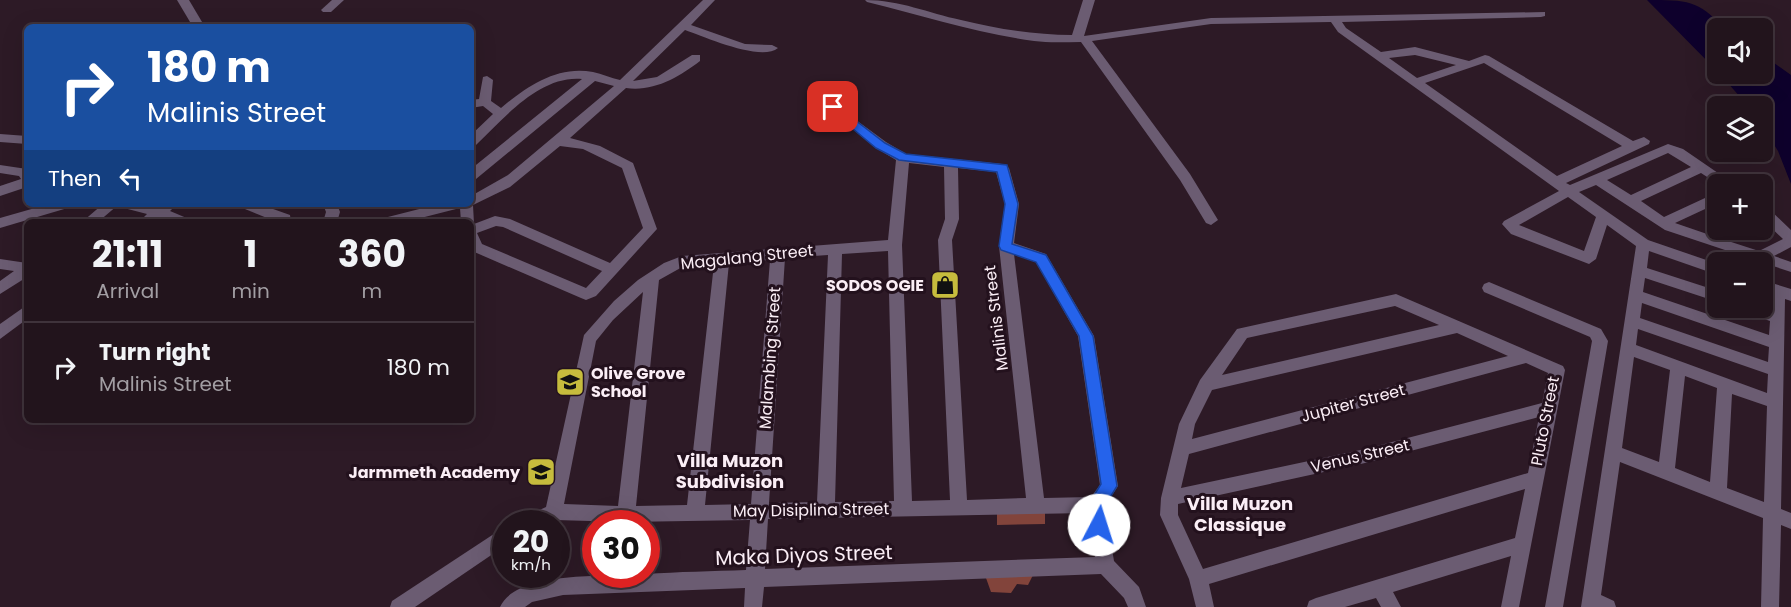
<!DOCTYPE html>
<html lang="en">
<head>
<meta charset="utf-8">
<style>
	:root { --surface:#22141c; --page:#2a1d25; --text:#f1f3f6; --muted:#a29ea3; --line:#3f333b }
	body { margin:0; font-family:Poppins,sans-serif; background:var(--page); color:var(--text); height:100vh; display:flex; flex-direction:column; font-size:22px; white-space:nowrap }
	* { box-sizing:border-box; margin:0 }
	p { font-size:20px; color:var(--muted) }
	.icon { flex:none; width:33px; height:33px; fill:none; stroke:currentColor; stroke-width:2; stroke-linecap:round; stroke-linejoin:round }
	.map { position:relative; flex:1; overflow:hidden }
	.drawer { position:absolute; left:24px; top:219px; width:450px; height:204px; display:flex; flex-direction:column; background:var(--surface); border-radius:9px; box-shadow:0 6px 24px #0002,0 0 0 2px var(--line) }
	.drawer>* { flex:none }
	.hud { position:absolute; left:24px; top:24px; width:450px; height:183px; border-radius:9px; box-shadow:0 6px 24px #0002,0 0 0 2px var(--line); background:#1a4fa0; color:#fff; overflow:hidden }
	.controls { position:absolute; left:1707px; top:18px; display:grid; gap:12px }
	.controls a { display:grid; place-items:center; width:66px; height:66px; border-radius:9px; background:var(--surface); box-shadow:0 6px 24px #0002,0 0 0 2px var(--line); font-size:30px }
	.speed { position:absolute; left:492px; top:510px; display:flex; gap:12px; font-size:30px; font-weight:700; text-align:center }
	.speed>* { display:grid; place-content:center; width:78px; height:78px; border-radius:50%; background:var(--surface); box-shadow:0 6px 24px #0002,0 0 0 2px var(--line); line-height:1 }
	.speed small { font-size:15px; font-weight:400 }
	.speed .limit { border:9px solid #d22; background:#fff; color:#111 }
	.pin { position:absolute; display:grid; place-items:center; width:51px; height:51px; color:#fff; margin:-26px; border-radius:12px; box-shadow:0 3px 9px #0006 }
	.me { position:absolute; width:66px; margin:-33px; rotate:5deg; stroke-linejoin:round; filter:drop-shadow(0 0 4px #0008) }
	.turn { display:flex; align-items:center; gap:21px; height:126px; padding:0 24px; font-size:27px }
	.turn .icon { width:78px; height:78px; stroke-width:2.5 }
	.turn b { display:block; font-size:42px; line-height:51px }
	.then { display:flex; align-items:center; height:57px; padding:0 24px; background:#0003; gap:12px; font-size:22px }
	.eta { display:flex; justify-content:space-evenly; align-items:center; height:102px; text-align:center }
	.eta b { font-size:36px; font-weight:700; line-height:42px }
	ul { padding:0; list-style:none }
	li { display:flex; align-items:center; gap:18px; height:90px; padding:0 24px; border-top:2px solid var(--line) }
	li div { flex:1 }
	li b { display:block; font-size:22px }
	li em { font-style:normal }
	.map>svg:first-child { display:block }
</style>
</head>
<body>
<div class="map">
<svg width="1791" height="607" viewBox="0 0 1791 607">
	<rect width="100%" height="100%" fill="#2d1a26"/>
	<g fill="#82443b">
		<path d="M997,513H1045V524L997,525Z"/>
		<path d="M1039,563L1028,585L1017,584L1011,593L991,592L981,564Z"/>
	</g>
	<g fill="#0e002c">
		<path d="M1647,0C1687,0 1698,0 1724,28H1718L1717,71Z"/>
		<path d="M1763,55L1791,75V184L1778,151L1763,127L1762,106H1748L1720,74H1762Z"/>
	</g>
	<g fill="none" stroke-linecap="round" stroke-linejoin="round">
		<g fill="#6b5c72" fill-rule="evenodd">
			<path d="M177,0H189L205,27H193Z"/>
			<path d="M332,0H344L331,12H323L321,10Z"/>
			<path d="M703,0H715L691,25L745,44L772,45L778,48C761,62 705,37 685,30L633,81L657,77L692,55H700V61C679,77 654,92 626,88L570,138L600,146L633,163L657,229L596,296L586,300L581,298L472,251L471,222H461L460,208L405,222H378L380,219L439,204H471V196L508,175L614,86L595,81L476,179L471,180V169L582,79C540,75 504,118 476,145L471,146V135L493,114L483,106L471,108V100L479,99L483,77L487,76L493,80L491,101L501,108C527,86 558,65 593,72C602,74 611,78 620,80ZM560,146L583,149L622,168L643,228L610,263L510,219L495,216L474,224L473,205L510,187ZM496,226L503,227L602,271L586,288L482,244L477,233Z"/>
			<path d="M865,0C900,0 928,13 961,20C998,29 1035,35 1072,35L1083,0H1095L1084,36L1211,18L1545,12V16L1541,17L1342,22L1346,28L1381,52L1415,47L1469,61L1485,55L1489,56L1633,141L1644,137L1650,141L1649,144L1566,183L1570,185L1668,144L1683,149L1734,184H1718L1701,173L1641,201L1664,217L1718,192V203L1675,223L1710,235L1721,230H1739L1737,234L1725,240L1759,251L1783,239L1762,219V205L1767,207L1791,230V247L1774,256L1791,262V272L1665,230L1596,185L1579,192L1648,240L1718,264V275L1649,251L1647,268L1718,291V302L1645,278L1643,292L1769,335L1770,321L1744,312L1741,308L1762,307L1770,309V294L1762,291V280L1791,289V301L1785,299L1781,509L1791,513V529L1781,525L1779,607H1761L1763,518L1620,462L1601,595L1614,601L1616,607H1581L1636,246L1607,225L1596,259L1589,264L1511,234L1502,224L1504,221L1559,191L1338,32L1331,22L1211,24L1092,41L1190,174L1218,220L1211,225L1206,223L1180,180L1081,42C1065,42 1049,43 1034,41C977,33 923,16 867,2ZM1415,55L1456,65L1417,78L1389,58ZM1484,63L1622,146L1557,176L1425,83ZM1668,153L1691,167L1631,195L1607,180ZM1568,197L1596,217L1584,251L1519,225ZM1642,303L1769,347L1768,362L1640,318ZM1638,329L1768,374L1767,393L1636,345ZM1634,357L1670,370L1659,462L1622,448ZM1685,376L1717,388L1710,482L1675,468ZM1732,394L1767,406L1764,502L1727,488Z"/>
			<path d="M833,103L886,142L906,154L1002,164L1009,168L1019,204L1014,243L1046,254L1094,336L1118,486L1105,506L1114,561L1139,587L1146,607H1128L1124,598L1101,574L764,587L762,607H744L745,588L563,595L532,602L525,607H500C516,570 611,577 646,574C678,572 713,571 746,570L750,520L626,522L555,520L548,524H519L522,518L546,507L584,335L614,301L638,280L664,263L682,256L888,240L896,160L876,148L829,110L827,107L829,104ZM909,163L944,167L945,219L938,240L950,500L912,501L902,245ZM958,168L996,172L1005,204L999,246L1026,498L967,500L952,240L959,219ZM888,251L894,501L835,502L842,254ZM1014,254L1036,262L1078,336L1100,485L1091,497L1044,498ZM828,255L817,502L769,503L785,258ZM770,260L751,504L705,505L729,263ZM714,264L687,505L636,506L659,280L684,266ZM643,292L618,506L564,504L596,341L613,320ZM1088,513L1095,557L765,569L768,519Z"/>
			<path d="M0,134L27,136V144L0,142Z"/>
			<path d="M0,165L27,169V187L0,196V186L21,179L19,176L0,173Z"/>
			<path d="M49,204H73L71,207L0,228V218Z"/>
			<path d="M103,204H146L157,207L161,204H177L170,211L189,219L191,222H171L161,218L155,222H139L147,214L120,207L118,205L98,222H82Z"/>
			<path d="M238,204H259L290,215L291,222H277L240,207Z"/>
			<path d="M323,204H337L340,212L337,222H323L326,212Z"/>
			<path d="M0,259L27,263V277L0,294V281L14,271L0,269Z"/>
			<path d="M1489,282L1601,329L1608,341L1563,607H1545L1592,341L1590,337L1484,292L1482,288L1484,284Z"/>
			<path d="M1396,294L1563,366L1565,370L1519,607H1501L1511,556L1393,592L1401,607H1381L1376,598L1345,607H1307L1309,601L1316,598L1515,538L1525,489L1209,584L1214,607H1196L1189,579L1160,515L1161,498L1179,424L1200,380L1237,329ZM1395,306L1439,325L1222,375L1247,338ZM1457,333L1508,356L1192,439L1195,424L1212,390ZM1526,363L1548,373L1542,403L1365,449L1181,488L1189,454ZM1539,417L1528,473L1203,569L1178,515V504L1365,463Z"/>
			<path d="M27,305V319L0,339V324Z"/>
			<path d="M506,526V545L415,607H390L392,601Z"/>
		</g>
	</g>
	<path fill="#2563eb" stroke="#184099" stroke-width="1.5" d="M833,103L885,143L906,154L1007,165L1018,204L1012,244L1046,255L1093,336L1117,486L1105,506L1107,525L1105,530L1099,532L1094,530L1088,505L1101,484L1079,336L1036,262L1001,250L999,246L1005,204L997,172L899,160L876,148L829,109V104Z"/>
	<defs>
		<g id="shop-square" transform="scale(1.5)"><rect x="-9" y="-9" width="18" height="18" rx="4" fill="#c6bc3d" stroke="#23111d"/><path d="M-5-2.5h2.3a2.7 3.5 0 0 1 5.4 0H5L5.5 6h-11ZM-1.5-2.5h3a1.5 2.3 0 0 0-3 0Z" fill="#111"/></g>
		<g id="school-square" transform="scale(1.5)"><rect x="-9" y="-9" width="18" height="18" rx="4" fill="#c6bc3d" stroke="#23111d"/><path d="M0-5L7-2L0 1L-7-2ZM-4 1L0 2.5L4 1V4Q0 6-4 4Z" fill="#111"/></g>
	</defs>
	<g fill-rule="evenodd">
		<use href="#shop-square" x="945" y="285"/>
		<use href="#school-square" x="570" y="382"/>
		<use href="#school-square" x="541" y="472"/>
	</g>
	<g text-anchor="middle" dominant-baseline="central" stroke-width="6" stroke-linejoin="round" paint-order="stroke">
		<g font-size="16" fill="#fbeef6" stroke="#23111d">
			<text transform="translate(747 257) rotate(-6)">Magalang Street</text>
			<text transform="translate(996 318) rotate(-97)">Malinis Street</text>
			<text transform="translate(770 358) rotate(-86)">Malambing Street</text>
			<text transform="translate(1353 403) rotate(-15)">Jupiter Street</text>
			<text transform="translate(1545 421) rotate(-79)">Pluto Street</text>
			<text transform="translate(1360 456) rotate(-13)">Venus Street</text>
			<text transform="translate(811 510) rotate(-1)">May Disiplina Street</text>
		</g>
		<g font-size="16" font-weight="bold" fill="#fbeef6" stroke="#23111d" text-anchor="end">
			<text x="924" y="285">SODOS OGIE</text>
			<text x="591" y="373" text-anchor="start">Olive Grove<tspan x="591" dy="18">School</tspan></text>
			<text x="520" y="472">Jarmmeth Academy</text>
		</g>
		<g font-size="18" font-weight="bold" fill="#fbeef6" stroke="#23111d">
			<text x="730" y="460">Villa Muzon<tspan x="730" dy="21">Subdivision</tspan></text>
			<text x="1240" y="503">Villa Muzon<tspan x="1240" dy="21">Classique</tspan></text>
		</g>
		<g font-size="20" fill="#fbeef6" stroke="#23111d">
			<text transform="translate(804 555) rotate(-2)">Maka Diyos Street</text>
		</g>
	</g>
</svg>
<div class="controls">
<a><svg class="icon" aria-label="sound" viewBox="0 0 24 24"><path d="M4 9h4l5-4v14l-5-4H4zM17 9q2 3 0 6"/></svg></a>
<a><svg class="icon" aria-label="layers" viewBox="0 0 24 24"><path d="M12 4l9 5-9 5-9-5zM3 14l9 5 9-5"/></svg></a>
<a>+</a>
<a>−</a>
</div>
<div class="speed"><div>20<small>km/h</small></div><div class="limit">30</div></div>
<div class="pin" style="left:833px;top:107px;background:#d93025"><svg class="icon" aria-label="arrive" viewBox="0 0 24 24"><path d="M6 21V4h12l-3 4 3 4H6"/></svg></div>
<svg class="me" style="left:1099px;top:525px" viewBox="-20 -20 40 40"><circle r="19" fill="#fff"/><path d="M0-13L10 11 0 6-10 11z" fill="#2563eb"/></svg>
<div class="hud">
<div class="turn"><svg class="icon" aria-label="right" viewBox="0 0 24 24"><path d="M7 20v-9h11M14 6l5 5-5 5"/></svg><div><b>180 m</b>Malinis Street</div></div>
<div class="then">Then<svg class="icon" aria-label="left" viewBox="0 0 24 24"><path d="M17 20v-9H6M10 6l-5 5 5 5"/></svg></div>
</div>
<section class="drawer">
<div class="eta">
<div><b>21:11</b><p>Arrival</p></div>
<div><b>1</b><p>min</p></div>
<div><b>360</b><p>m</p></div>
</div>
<ul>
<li><svg class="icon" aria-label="right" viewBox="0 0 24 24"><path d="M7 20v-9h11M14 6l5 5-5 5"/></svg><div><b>Turn right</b><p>Malinis Street</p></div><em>180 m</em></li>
</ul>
</section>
</div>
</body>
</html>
